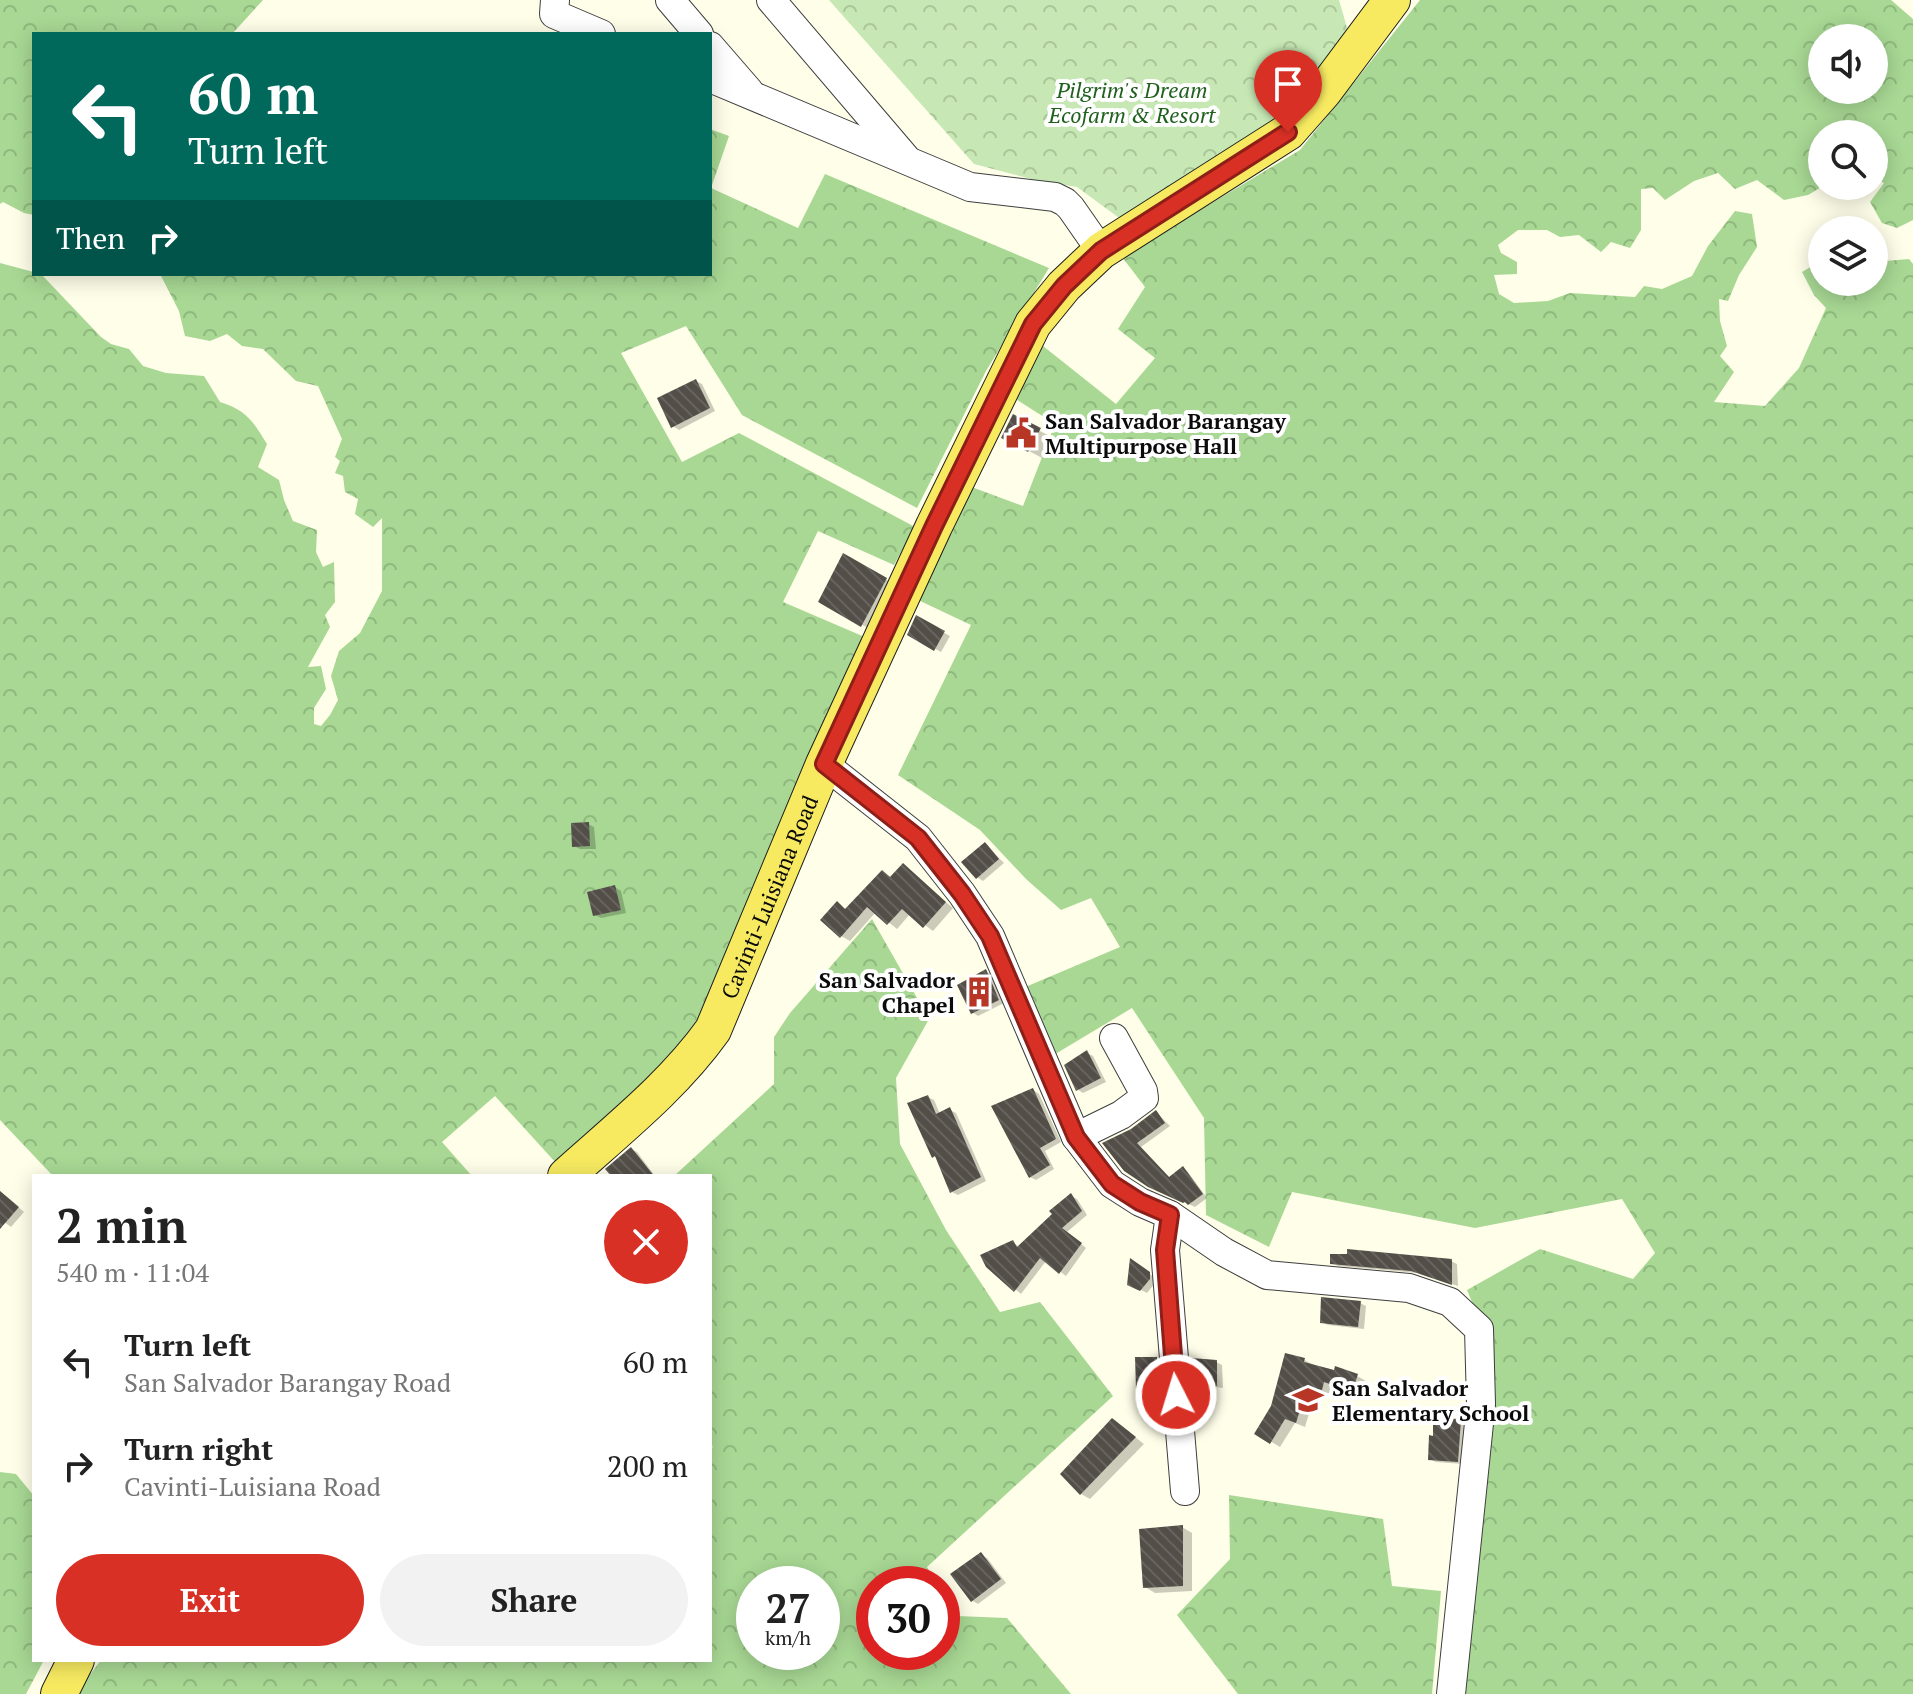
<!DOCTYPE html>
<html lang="en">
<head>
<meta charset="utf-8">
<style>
	:root { --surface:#fff; --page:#f2f2f2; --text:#222; --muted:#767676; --accent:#d93025 }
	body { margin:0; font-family:"PT Serif",serif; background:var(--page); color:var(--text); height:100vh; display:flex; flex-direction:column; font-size:30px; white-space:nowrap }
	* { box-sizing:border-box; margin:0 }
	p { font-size:26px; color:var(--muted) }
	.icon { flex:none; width:44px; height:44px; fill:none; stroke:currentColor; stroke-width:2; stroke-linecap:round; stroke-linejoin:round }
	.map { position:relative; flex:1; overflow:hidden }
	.sheet { position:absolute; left:32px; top:1174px; width:680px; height:488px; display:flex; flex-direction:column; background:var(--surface); border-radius:0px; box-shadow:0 4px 20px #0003 }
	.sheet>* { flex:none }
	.top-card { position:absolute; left:32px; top:32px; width:680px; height:244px; border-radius:0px; box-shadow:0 4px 20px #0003; background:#00695c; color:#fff; overflow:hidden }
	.tools { position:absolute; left:1808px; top:24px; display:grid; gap:16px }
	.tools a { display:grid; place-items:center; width:80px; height:80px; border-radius:50%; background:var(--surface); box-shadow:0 4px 20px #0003; font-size:40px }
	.speed { position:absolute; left:736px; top:1566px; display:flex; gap:16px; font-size:40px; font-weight:700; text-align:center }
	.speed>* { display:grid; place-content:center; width:104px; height:104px; border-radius:50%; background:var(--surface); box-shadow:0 4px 20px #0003; line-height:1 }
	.speed small { font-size:20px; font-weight:400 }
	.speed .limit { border:12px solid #d22; background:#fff; color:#111 }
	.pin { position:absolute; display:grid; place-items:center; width:68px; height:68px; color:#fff; margin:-82px -34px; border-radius:50% 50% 50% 0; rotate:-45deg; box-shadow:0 0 8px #0007 }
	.pin .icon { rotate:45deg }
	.me { position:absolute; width:88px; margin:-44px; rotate:355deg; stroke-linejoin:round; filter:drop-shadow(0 0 6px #0008) }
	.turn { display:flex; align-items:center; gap:28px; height:168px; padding:0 24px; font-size:36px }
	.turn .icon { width:104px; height:104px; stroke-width:2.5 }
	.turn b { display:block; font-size:56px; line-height:68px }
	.then { display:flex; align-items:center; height:76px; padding:0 24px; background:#0003; gap:16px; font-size:30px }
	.round { display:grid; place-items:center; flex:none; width:84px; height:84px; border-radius:42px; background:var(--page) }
	.head { display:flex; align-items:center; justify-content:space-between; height:136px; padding:0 24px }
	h1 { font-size:48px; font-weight:600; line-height:60px }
	.action { display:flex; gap:16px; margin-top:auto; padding:16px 24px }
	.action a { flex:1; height:92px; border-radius:48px; background:var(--accent); color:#fff; font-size:32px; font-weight:600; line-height:92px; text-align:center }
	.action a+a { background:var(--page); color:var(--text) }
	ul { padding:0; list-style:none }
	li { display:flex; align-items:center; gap:24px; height:104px; padding:0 24px }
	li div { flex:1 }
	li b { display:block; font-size:30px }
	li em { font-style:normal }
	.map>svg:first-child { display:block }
</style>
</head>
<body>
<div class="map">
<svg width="1913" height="1694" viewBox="0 0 1913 1694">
	<defs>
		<pattern id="forest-crowns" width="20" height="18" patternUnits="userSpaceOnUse" patternTransform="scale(2)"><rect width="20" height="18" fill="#a8d894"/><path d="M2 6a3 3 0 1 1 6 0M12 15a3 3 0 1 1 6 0" fill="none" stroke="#8fb87e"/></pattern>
		<pattern id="park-crowns" width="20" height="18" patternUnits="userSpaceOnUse" patternTransform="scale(2)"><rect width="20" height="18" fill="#c7e8b4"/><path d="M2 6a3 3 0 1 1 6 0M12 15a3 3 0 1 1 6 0" fill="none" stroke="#aac699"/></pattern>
		<pattern id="building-back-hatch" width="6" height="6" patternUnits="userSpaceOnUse" patternTransform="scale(2)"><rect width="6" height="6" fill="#534e48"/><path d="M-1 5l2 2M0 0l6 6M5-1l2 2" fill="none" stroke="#67635e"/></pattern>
	</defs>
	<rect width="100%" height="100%" fill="#fffee9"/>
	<g fill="url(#forest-crowns)" fill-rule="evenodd">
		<path d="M0,0H263L232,34H34V215L24,213L3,202L0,204Z"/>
		<path d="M1420,0H1891L1913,19V220L1897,228L1882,223L1870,202L1884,183L1874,178V134H1822L1823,186L1808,195L1784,200L1757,180L1735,189L1718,173L1694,181L1665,200L1653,188L1641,189V230L1630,248L1611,242L1601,252L1579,235L1560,237L1547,230H1518L1498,245L1501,253L1517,262V274L1494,275L1499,294L1514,303L1548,301L1570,293L1635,297L1644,286L1662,289L1692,276L1708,246L1735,211L1752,214L1757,247L1739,275L1728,301L1719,299L1720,321L1727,346L1720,356L1734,372L1714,402L1765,406L1799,368L1826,308L1814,295L1802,272L1822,260V282H1874V262L1909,259L1913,264V1694H1458L1489,1343L1467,1290L1540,1249L1633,1279L1655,1253L1622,1199L1475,1228L1292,1192L1269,1247L1206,1215L1204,1118L1132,1008L1052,1056L1023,988L1120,947L1091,898L1061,910L1026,879L980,830L898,775L971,625L916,599L969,486L1023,506L1055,424L1006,393L1038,342L1116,404L1155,358L1118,329L1145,287L1122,257L1300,150ZM1822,38H1874V90H1822Z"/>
		<path d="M710,129L729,136L711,188L798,228L825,174L1049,268L986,371L917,508L742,415L686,326L621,353L682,462L739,433L915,527L894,565L818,531L783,602L867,638L731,950L684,1048L556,1163L495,1096L442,1142L472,1176H53L0,1120V263L41,274L101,337L111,344L129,349L143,366L166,373L204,376L220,402C246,410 253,421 267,444L258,467L279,480L284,500L293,521L317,530L316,552L323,567L334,562L335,602L325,615L330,627L308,667L321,666L326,689L314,708V724L321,726L330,715L338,700L331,676L339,651L360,633L382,591V518L373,527L355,514L358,499L345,492L343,476L335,473L340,461L335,457L342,439L318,386L296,381L263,349L242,346L227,334L210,341L185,336L179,311L160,274H710Z"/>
		<path d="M872,919L929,1019L896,1078L900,1144L946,1230L1000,1312L1040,1302L1113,1396L927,1567L937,1584H874V1652H942V1592L957,1616L1007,1618L1071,1694H75L101,1660H710V1449L713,1447L710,1443V1176H674L774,1084V1037L790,1013ZM754,1584H822V1652H754Z"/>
		<path d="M0,1472L16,1474L34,1496V1660H44L26,1694H0Z"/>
		<path d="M1229,1495L1383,1519L1392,1586L1441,1591L1432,1694H1238L1177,1615L1230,1559Z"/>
	</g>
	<path fill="url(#park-crowns)" d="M829,0H1339L1350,38L1278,134L1126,223L1077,187L1035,180L974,164Z"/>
	<g fill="#0003">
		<path d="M696,381L702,384L715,411L679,430L673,426Z"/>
		<path d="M1014,417L1053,438L1042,458L1016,444Z"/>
		<path d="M844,556L892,583L868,628L821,602Z"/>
		<path d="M917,618L950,636L941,652L909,634Z"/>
		<path d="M588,824L594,827L596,849H580L574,846Z"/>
		<path d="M985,844L1004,863L983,881L977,877Z"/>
		<path d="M903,866L953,908L933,931L910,914L897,929L876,912L850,941L841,936L837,904L847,910L882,872L891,877Z"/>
		<path d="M615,887L621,891L626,913L601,918L595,915Z"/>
		<path d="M986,972L992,975L1004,1003L978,1016L972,1012Z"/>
		<path d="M1087,1053L1093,1056L1106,1082L1083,1093L1077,1089Z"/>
		<path d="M1033,1090L1039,1094L1061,1142L1045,1151L1054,1169L1036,1180L1030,1177Z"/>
		<path d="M928,1097L934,1100L940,1114L950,1110L956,1113L986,1181L958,1195L952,1192L938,1159L934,1156Z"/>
		<path d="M1156,1112L1170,1126L1141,1147L1170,1178L1183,1168L1188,1172L1207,1198L1195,1207L1156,1189L1125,1170L1132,1131Z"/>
		<path d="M631,1149L637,1152L655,1176H613Z"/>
		<path d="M0,1191L24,1212L11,1227L0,1219Z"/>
		<path d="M1071,1196L1077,1199L1087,1215L1067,1232L1086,1248L1066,1276L1046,1261L1021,1294L988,1266L1013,1243L1020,1247Z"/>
		<path d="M1451,1261L1457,1264L1458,1286L1419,1273L1338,1266L1332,1263Z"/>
		<path d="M1136,1263L1155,1278L1156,1282L1147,1293L1135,1287Z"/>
		<path d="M1360,1303L1366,1306L1364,1329L1328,1325L1322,1322Z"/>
		<path d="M1156,1359L1162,1362L1163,1391L1144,1390L1138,1387Z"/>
		<path d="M1304,1360L1314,1365L1357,1376L1366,1381L1361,1396L1333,1386L1331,1394L1316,1390L1305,1427L1295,1423L1280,1447L1257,1433Z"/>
		<path d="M1216,1362L1222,1365L1223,1388L1201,1385L1195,1382Z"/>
		<path d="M1113,1420L1144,1444L1090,1499L1081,1494Z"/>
		<path d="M1460,1422L1466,1425L1463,1464L1436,1462L1430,1459Z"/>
		<path d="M1182,1527L1192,1533V1591L1155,1593L1145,1587Z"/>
		<path d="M981,1555L987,1558L1006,1583L978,1604L973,1601Z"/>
	</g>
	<g fill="url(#building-back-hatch)">
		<path d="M696,379L710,408L671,428L657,398Z"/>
		<path d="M1013,414L1041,428L1028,452L1001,438Z"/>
		<path d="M843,553L887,578L861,627L818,602Z"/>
		<path d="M916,615L945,631L934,651L907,635Z"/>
		<path d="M589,822L590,846L572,847L571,823Z"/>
		<path d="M985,842L999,859L976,879L961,862Z"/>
		<path d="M903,863L946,902L923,928L902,909L887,925L867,907L840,938L820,920L837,901L845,909L882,870L890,877Z"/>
		<path d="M615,885L621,910L593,916L587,892Z"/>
		<path d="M986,969L999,1000L971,1014L957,985Z"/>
		<path d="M1087,1050L1101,1078L1076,1091L1064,1065Z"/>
		<path d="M1033,1088L1056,1139L1040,1148L1050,1165L1029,1178L991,1106Z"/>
		<path d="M928,1095L936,1114L950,1107L981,1177L950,1193L935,1156L932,1158L907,1103Z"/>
		<path d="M1156,1110L1165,1123L1137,1143L1169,1177L1183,1166L1203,1194L1188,1205L1185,1202L1183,1203L1148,1187L1124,1171L1102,1143L1131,1129Z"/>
		<path d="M631,1147L654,1176H611L605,1169Z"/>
		<path d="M0,1191L19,1207L0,1229Z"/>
		<path d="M1071,1193L1082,1211L1062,1228L1082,1243L1059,1274L1040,1258L1014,1292L986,1267L980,1255L1013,1240L1017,1247L1052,1214L1049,1211Z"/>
		<path d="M1347,1249L1452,1259V1285L1411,1271L1330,1264V1254H1347Z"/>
		<path d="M1130,1258L1150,1272V1279L1140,1291L1127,1285Z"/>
		<path d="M1321,1297L1361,1301L1358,1327L1320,1323Z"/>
		<path d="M1285,1353L1305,1358L1304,1362L1334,1370L1335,1366L1358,1374L1352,1392L1324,1382L1322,1390L1307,1387L1296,1423L1285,1419L1270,1444L1254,1434L1271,1406Z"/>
		<path d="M1135,1357H1157L1158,1389L1136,1388Z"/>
		<path d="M1191,1358L1217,1360V1386L1193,1383Z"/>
		<path d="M1433,1414L1461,1420L1458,1462L1428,1460L1429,1435L1433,1436Z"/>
		<path d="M1112,1418L1136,1437L1080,1495L1060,1474Z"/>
		<path d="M1183,1525V1586L1143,1588L1139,1529Z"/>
		<path d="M981,1552L1001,1579L971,1602L950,1574Z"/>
	</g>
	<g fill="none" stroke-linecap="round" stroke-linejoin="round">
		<g stroke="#3e3e3e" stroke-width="30">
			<g id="minor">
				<path d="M555,0L554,14L601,34"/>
				<path d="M670,0L699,34"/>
				<path d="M771,0L905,157"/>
				<path d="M710,46L749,91"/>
				<path d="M710,78L970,187L1055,197L1065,202L1071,208L1101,251"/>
				<path d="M824,764L918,838L962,894L990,936L1076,1137L1112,1184L1140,1202L1170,1215L1224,1252L1267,1275L1409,1288L1450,1302L1479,1329L1481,1404L1451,1694"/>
				<path d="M1076,1137L1121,1115L1144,1098L1143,1091L1114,1038"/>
				<path d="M1170,1215L1165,1250L1185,1491"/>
			</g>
		</g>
		<g stroke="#1c1c1c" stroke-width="38">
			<g id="major">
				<path id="s1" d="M566,1176C617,1130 673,1086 713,1030L824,764L934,526L1033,324L1064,286L1101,251L1288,132L1324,91L1392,0"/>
				<path d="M59,1694L76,1660"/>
			</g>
		</g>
		<use href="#minor" stroke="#fff" stroke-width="28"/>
		<use href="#major" stroke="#f7ea61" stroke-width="36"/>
	</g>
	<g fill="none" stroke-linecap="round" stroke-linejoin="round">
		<g stroke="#8d1f18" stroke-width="20">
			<path id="route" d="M1176,1395L1165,1250L1170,1215L1140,1202L1112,1184L1076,1137L990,936L962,894L918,838L824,764L934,526L1033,324L1064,286L1101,251L1288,132"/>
		</g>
		<use href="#route" stroke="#d93025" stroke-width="14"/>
	</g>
	<defs>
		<g id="civic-bare" transform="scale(2.4)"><path d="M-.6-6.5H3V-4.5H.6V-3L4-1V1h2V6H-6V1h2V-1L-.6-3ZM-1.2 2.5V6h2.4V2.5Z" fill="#b83625" stroke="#fff" stroke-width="2.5" paint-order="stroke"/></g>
		<g id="building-bare" transform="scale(2.4)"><path d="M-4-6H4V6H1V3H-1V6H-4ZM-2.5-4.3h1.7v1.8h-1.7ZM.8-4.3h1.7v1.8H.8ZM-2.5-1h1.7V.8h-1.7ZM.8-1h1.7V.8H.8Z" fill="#b83625" stroke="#fff" stroke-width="2.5" paint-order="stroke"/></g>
		<g id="school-bare" transform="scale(2.4)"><path d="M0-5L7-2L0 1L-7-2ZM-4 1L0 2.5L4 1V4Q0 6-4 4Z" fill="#b83625" stroke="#fff" stroke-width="2.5" paint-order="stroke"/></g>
	</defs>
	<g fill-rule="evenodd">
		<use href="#civic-bare" x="1021" y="433"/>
		<use href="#building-bare" x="979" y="992"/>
		<use href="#school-bare" x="1308" y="1400"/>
	</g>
	<g text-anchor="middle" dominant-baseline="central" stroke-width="8" stroke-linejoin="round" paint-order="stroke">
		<g font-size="22" font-style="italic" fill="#20611d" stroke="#fff">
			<text x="1132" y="89">Pilgrim's Dream<tspan x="1132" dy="25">Ecofarm &amp; Resort</tspan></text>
		</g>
		<g font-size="22" font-weight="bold" fill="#0b0b0b" stroke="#fff" text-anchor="start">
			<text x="1045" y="420">San Salvador Barangay<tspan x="1045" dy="25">Multipurpose Hall</tspan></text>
			<text x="955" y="979" text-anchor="end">San Salvador<tspan x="955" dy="25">Chapel</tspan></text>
			<text x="1332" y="1387">San Salvador<tspan x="1332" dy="25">Elementary School</tspan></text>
		</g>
		<g font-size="22" fill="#0b0b0b" stroke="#fff">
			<text stroke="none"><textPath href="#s1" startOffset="352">Cavinti-Luisiana Road</textPath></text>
		</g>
	</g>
</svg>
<div class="tools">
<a><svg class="icon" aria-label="sound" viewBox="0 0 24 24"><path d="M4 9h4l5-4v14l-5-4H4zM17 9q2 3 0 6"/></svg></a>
<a><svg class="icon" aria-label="search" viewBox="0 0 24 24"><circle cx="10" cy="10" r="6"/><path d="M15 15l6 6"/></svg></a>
<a><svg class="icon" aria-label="layers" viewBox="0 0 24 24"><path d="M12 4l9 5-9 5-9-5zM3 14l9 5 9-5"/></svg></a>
</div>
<div class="speed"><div>27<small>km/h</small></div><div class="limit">30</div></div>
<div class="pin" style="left:1288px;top:132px;background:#d93025"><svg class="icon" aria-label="arrive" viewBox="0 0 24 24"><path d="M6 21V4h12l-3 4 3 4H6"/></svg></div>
<svg class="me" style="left:1176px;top:1395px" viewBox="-20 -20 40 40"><circle r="17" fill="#d93025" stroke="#fff" stroke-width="3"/><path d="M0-11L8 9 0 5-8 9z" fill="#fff"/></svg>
<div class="top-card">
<div class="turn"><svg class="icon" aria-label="left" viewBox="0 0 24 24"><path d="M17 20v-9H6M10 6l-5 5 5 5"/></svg><div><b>60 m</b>Turn left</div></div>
<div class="then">Then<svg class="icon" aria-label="right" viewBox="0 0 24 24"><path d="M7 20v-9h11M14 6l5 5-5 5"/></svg></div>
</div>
<section class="sheet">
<div class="head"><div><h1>2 min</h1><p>540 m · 11:04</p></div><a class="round" style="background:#d93025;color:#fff"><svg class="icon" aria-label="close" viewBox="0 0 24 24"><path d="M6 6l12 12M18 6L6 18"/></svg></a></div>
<ul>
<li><svg class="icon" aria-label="left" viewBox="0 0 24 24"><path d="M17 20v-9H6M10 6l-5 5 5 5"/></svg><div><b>Turn left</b><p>San Salvador Barangay Road</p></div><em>60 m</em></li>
<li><svg class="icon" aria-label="right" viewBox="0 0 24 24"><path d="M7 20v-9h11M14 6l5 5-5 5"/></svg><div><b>Turn right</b><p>Cavinti-Luisiana Road</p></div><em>200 m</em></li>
</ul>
<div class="action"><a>Exit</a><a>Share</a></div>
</section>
</div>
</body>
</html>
